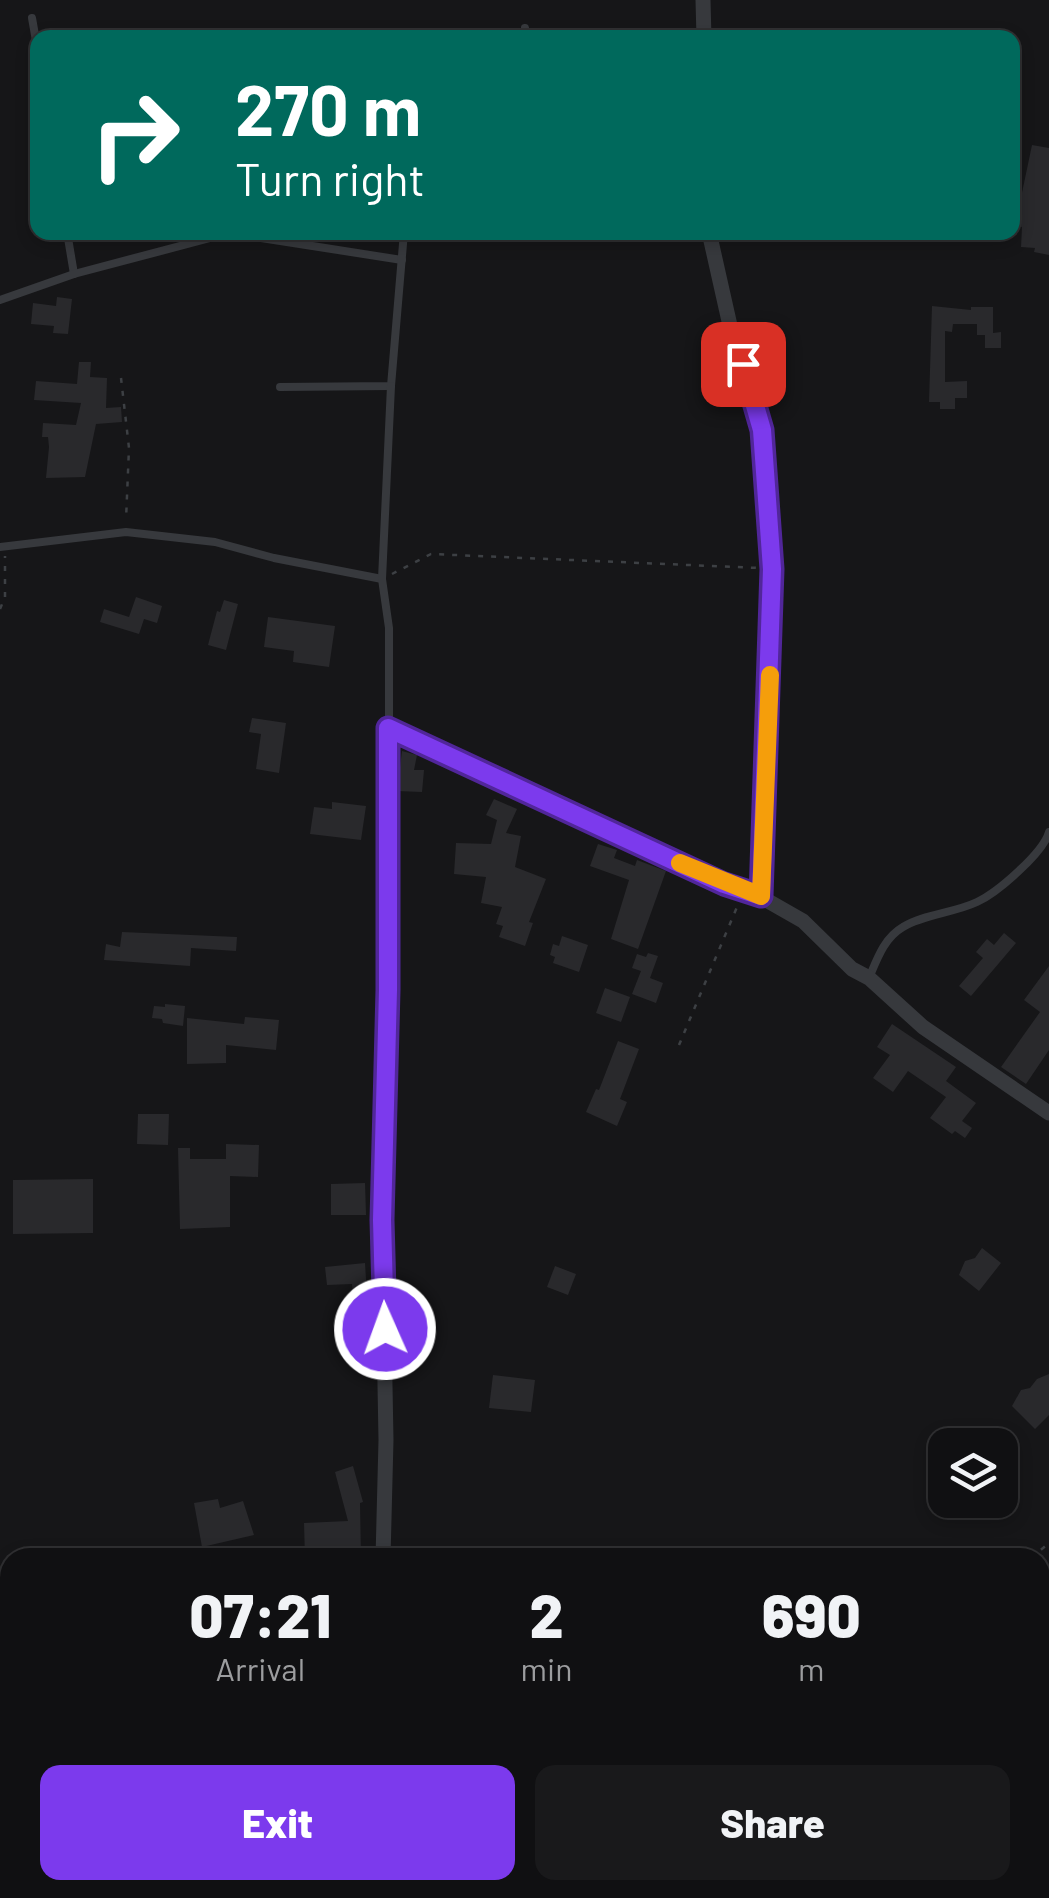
<!DOCTYPE html>
<html lang="en">
<head>
<meta charset="utf-8">
<style>
	:root { --surface:#101012; --page:#19191b; --text:#f1f3f6; --muted:#9c9d9f; --line:#303032; --accent:#7c3aed }
	body { margin:0; font-family:Barlow,sans-serif; background:var(--page); color:var(--text); height:100vh; display:flex; flex-direction:column; font-size:38px; white-space:nowrap }
	* { box-sizing:border-box; margin:0 }
	p { font-size:32px; color:var(--muted) }
	.icon { flex:none; width:55px; height:55px; fill:none; stroke:currentColor; stroke-width:2; stroke-linecap:round; stroke-linejoin:round }
	.map { position:relative; flex:1; overflow:hidden }
	.details { position:absolute; left:0px; top:1548px; width:1050px; height:352px; display:flex; flex-direction:column; background:var(--surface); border-radius:30px 30px 0 0; box-shadow:0 5px 15px #0003,0 0 0 2px var(--line) }
	.details>* { flex:none }
	.guide { position:absolute; left:30px; top:30px; width:990px; height:210px; border-radius:20px; box-shadow:0 5px 15px #0003,0 0 0 2px var(--line); background:#00695c; color:#fff; overflow:hidden }
	.buttons { position:absolute; left:928px; top:1428px; display:grid; gap:20px }
	.buttons a { display:grid; place-items:center; width:90px; height:90px; border-radius:20px; background:var(--surface); box-shadow:0 5px 15px #0003,0 0 0 2px var(--line); font-size:50px }
	.pin { position:absolute; display:grid; place-items:center; width:85px; height:85px; color:#fff; margin:-42px; border-radius:20px; box-shadow:0 5px 15px #0006 }
	.me { position:absolute; width:110px; margin:-55px; rotate:358deg; stroke-linejoin:round; filter:drop-shadow(0 0 8px #0008) }
	.turn { display:flex; align-items:center; gap:35px; height:210px; padding:0 40px; font-size:45px }
	.turn .icon { width:130px; height:130px; stroke-width:2.5 }
	.turn b { display:block; font-size:70px; line-height:85px }
	.eta { display:flex; justify-content:space-evenly; align-items:center; height:170px; text-align:center }
	.eta b { font-size:60px; font-weight:800; line-height:70px }
	.button { display:flex; gap:20px; margin-top:auto; padding:20px 40px }
	.button a { flex:1; height:115px; border-radius:20px; background:var(--accent); color:#fff; font-size:40px; font-weight:800; line-height:115px; text-align:center }
	.button a+a { background:var(--page); color:var(--text) }
	.map>svg:first-child { display:block }
</style>
</head>
<body>
<div class="map">
<svg width="1049" height="1898" viewBox="0 0 1049 1898">
	<rect width="100%" height="100%" fill="#161618"/>
	<g fill="#29292c">
		<path d="M1032,145L1049,148V255L1034,252L1035,248L1021,247L1022,227L1015,226Z"/>
		<path d="M57,297L72,299L68,334L53,333L54,326L31,324L33,303L56,306Z"/>
		<path d="M932,306L971,310V307H993V333L1001,332V348H985V335H977V324H953L952,332L945,331V382L967,381V398H955V409H940V402H929Z"/>
		<path d="M79,362H91L90,377L107,378L106,408L121,407L122,422L96,424L85,477L46,478L49,447L48,437H42L43,423L76,425L81,403L34,400L36,381L77,384Z"/>
		<path d="M136,597L162,606L157,623L144,619L139,634L100,622L104,609L129,617Z"/>
		<path d="M224,600L238,604L226,650L208,645L217,611L220,612Z"/>
		<path d="M268,617L335,626L329,667L293,662L294,651L264,647Z"/>
		<path d="M252,718L286,723L279,773L256,769L261,734L249,732Z"/>
		<path d="M402,751L417,755L414,770H424L422,792L397,791Z"/>
		<path d="M494,799L517,809L506,833L521,836L515,867L546,879L529,922L533,923L525,946L499,937L503,926L496,924L502,907L481,903L486,877L454,874L456,843L491,844L497,820L486,815Z"/>
		<path d="M332,802L366,806L361,840L310,834L314,807L332,809Z"/>
		<path d="M598,844L617,850L614,858L635,866L637,860L666,871L638,949L611,939L629,880L590,866Z"/>
		<path d="M122,932L237,937L236,951L191,948L190,966L104,960L106,944L120,947Z"/>
		<path d="M1004,933L1016,943L971,996L959,986L983,958L976,952L987,939L994,945Z"/>
		<path d="M562,936L588,945L579,972L553,963L555,957L550,955L553,944L559,946Z"/>
		<path d="M648,953L658,956L650,978L663,983L656,1003L632,994L641,971L632,968L637,954L646,957Z"/>
		<path d="M1049,966V1050L1026,1084L1001,1067L1040,1012L1024,1000Z"/>
		<path d="M605,988L630,997L621,1022L596,1013Z"/>
		<path d="M165,1004L185,1006L183,1026L163,1023L162,1019L152,1018L154,1006L165,1007Z"/>
		<path d="M245,1017L279,1020L276,1050L226,1045V1063L187,1064V1018L244,1024Z"/>
		<path d="M892,1024L956,1067L946,1081L976,1103L962,1121L972,1128L965,1138L955,1131L952,1134L930,1118L946,1097L908,1071L893,1092L873,1078L890,1055L877,1047Z"/>
		<path d="M618,1041L639,1049L620,1099L627,1102L617,1126L586,1112L596,1089L599,1090Z"/>
		<path d="M138,1114H169L168,1145L137,1144Z"/>
		<path d="M226,1144L259,1145L258,1177L230,1176V1227L180,1229L178,1148H190V1159H226Z"/>
		<path d="M93,1179V1233L13,1234V1180Z"/>
		<path d="M365,1183L366,1215H331V1184Z"/>
		<path d="M982,1248L1001,1263L979,1291L959,1275L965,1261L975,1258Z"/>
		<path d="M365,1263L367,1295L353,1296L352,1284L327,1285L325,1267Z"/>
		<path d="M555,1266L576,1274L568,1295L547,1287Z"/>
		<path d="M1049,1374V1415L1035,1429L1012,1406L1021,1390L1030,1388L1037,1379Z"/>
		<path d="M493,1375L535,1380L531,1412L489,1408Z"/>
		<path d="M353,1466L363,1502L360,1503L361,1558H305L304,1523L348,1521L335,1472Z"/>
		<path d="M218,1499L220,1508L243,1501L254,1535L202,1547L194,1503Z"/>
	</g>
	<g fill="none" stroke-linecap="round" stroke-linejoin="round">
		<g stroke="#3d4044" stroke-width="2.5" stroke-dasharray="5 8" stroke-linecap="butt">
			<path d="M121,378L129,448L126,520"/>
			<path d="M392,574L431,554L759,568"/>
			<path d="M0,609L5,597V556"/>
			<path d="M679,1045L737,907"/>
			<path d="M1031,1558L1049,1543"/>
			<path d="M0,1668L10,1653"/>
		</g>
		<g stroke="#37393d" stroke-width="8">
			<path d="M32,18L38,52"/>
			<path d="M525,28L527,38"/>
			<path d="M67,232L74,274"/>
			<path d="M0,300L74,274L229,233L402,260"/>
			<path d="M280,387L391,386L404,232"/>
			<path d="M0,547L126,532L215,542L274,558L382,579"/>
			<path d="M389,868V628L382,579L391,386"/>
			<path d="M869,978C877,959 884,938 903,927C924,914 954,913 977,902C998,892 1043,853 1049,832"/>
			<path d="M0,1636L10,1639"/>
			<path d="M415,1895L620,1896V1890"/>
		</g>
		<g stroke="#37393d" stroke-width="15">
			<path d="M703,0L704,38"/>
			<path d="M709,232L731,330L762,430L772,569L761,897"/>
			<path d="M388,729L724,884L761,897L803,921L852,969L869,978L923,1027L1049,1113"/>
			<path d="M383,1558L386,1440L382,1219L389,868"/>
			<path d="M415,1890V1898"/>
		</g>
	</g>
	<g fill="none" stroke-linecap="round" stroke-linejoin="round">
		<g stroke="#51269a" stroke-width="25">
			<path id="route" d="M385,1329L382,1220L388,990V728L724,884L761,896L772,569L762,430L743,364"/>
		</g>
		<use href="#route" stroke="#7c3aed" stroke-width="18"/>
		<path stroke="#f59e0b" stroke-width="18" d="M680,863L761,896L770,675"/>
	</g>
</svg>
<div class="buttons">
<a><svg class="icon" aria-label="layers" viewBox="0 0 24 24"><path d="M12 4l9 5-9 5-9-5zM3 14l9 5 9-5"/></svg></a>
</div>
<div class="pin" style="left:743px;top:364px;background:#d93025"><svg class="icon" aria-label="arrive" viewBox="0 0 24 24"><path d="M6 21V4h12l-3 4 3 4H6"/></svg></div>
<svg class="me" style="left:385px;top:1329px" viewBox="-20 -20 40 40"><circle r="17" fill="#7c3aed" stroke="#fff" stroke-width="3"/><path d="M0-11L8 9 0 5-8 9z" fill="#fff"/></svg>
<div class="guide">
<div class="turn"><svg class="icon" aria-label="right" viewBox="0 0 24 24"><path d="M7 20v-9h11M14 6l5 5-5 5"/></svg><div><b>270 m</b>Turn right</div></div>
</div>
<section class="details">
<div class="eta">
<div><b>07:21</b><p>Arrival</p></div>
<div><b>2</b><p>min</p></div>
<div><b>690</b><p>m</p></div>
</div>
<div class="button"><a>Exit</a><a>Share</a></div>
</section>
</div>
</body>
</html>
